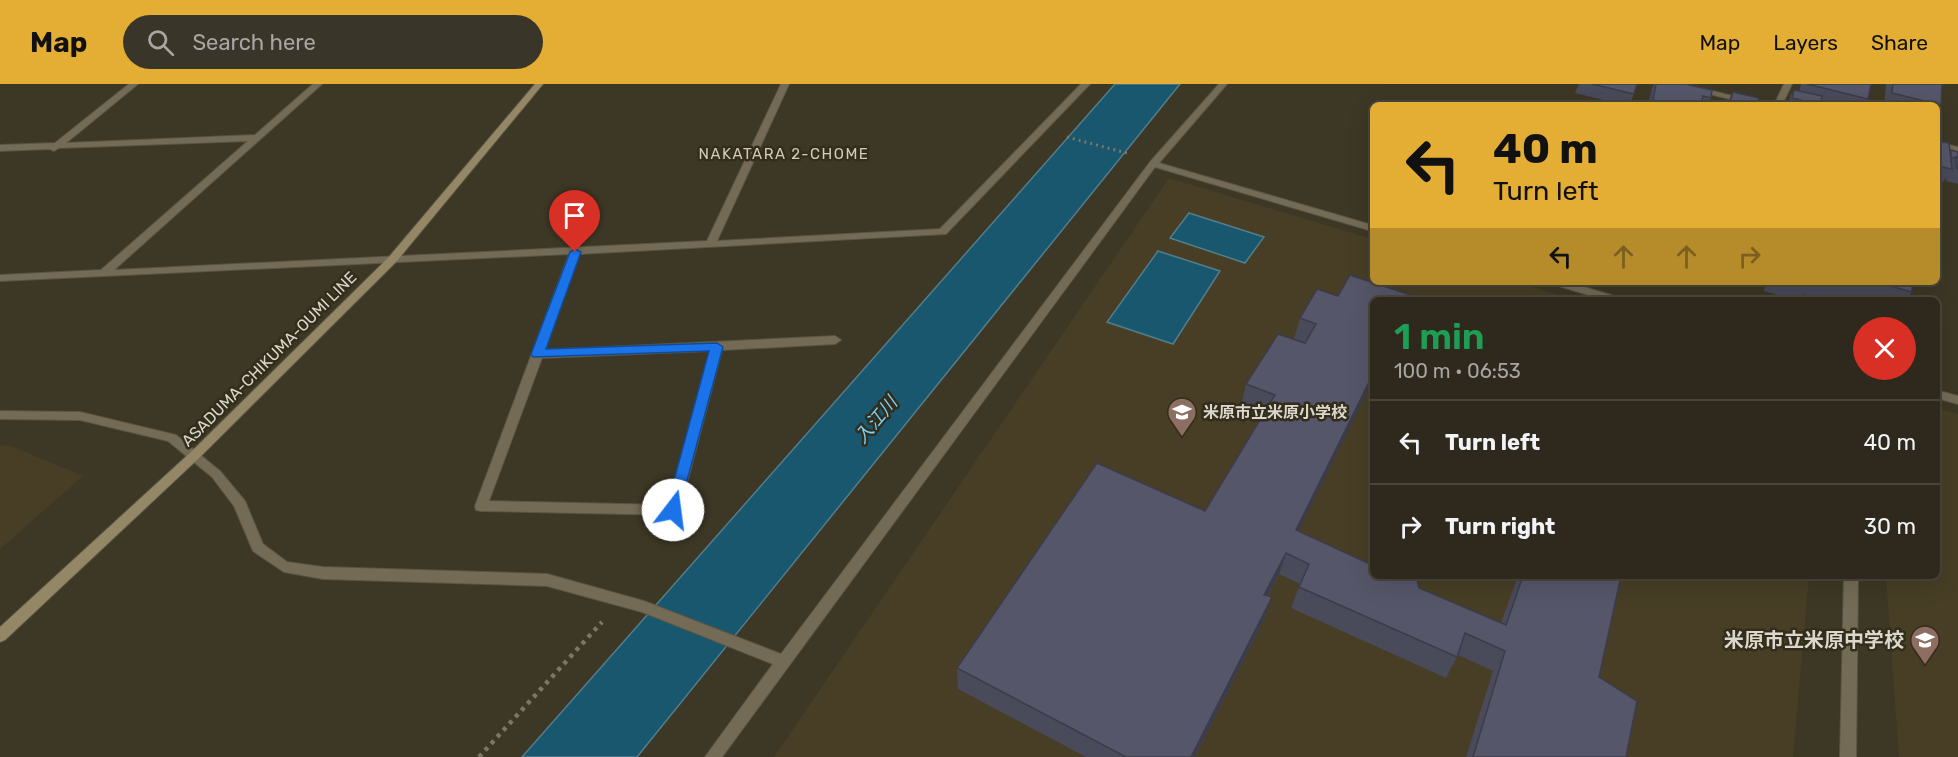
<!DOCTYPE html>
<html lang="en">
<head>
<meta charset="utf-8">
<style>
	:root { --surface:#2e291c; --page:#3a3529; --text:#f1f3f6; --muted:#a7a6a3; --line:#49453b; --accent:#e4ae35 }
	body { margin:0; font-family:Rubik,"Noto Sans JP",sans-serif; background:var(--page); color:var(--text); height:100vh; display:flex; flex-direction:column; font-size:22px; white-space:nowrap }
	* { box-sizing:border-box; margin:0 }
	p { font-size:20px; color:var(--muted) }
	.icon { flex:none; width:33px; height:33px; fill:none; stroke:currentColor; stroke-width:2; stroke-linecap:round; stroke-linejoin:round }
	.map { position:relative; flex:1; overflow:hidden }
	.panel { position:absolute; left:1370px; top:213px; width:570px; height:282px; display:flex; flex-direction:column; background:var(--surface); border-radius:9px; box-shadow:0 6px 24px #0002,0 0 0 2px var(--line) }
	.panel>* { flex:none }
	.top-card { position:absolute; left:1370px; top:18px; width:570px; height:183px; border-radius:9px; box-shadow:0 6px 24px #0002,0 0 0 2px var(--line); background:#e4ae35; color:#111; overflow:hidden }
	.pin { position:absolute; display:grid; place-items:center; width:51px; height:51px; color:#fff; margin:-62px -26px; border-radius:50% 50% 50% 0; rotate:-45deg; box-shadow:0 0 6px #0007 }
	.pin .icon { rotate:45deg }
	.me { position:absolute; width:66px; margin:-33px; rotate:15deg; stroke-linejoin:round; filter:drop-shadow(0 0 4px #0008) }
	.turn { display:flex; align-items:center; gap:21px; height:126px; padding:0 24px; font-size:27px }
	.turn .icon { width:78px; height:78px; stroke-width:2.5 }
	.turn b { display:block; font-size:42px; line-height:51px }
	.lanes { display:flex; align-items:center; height:57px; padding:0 24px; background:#0003; justify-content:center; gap:30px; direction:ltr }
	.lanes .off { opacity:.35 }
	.round { display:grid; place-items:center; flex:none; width:63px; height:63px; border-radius:32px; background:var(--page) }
	.summary { display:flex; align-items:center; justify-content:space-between; height:102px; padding:0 24px }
	h1 { font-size:36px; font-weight:600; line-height:45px; color:#1e9e55 }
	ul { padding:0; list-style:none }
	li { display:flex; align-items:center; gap:18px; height:84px; padding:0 24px; border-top:2px solid var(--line) }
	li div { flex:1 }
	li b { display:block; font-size:22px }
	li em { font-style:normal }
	header { display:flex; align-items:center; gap:36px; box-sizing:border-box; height:84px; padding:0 30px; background:var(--accent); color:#111 }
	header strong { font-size:28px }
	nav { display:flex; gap:33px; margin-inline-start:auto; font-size:21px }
	.search { width:420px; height:54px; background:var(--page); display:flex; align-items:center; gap:15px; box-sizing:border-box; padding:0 21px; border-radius:33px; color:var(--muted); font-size:22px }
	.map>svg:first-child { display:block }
</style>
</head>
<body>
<header>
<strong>Map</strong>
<div class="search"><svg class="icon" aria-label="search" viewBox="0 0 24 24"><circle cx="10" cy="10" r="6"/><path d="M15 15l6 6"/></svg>Search here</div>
<nav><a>Map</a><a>Layers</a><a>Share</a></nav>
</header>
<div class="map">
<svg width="1958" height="673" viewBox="0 0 1958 673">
	<rect width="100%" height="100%" fill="#3d3725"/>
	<g fill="#473e25">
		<path d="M1169,94L1372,155V198H1516L1576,216H1372V492H1809L1793,673H774Z"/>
		<path d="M1937,324L1958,330V673H1899L1886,492H1936Z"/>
		<path d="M9,361L83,392L0,465V362Z"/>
	</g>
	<g fill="#19576f" stroke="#537d8b" stroke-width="1.5">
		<path d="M1115,0H1180L637,673H522Z"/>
		<path d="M1189,129L1264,153L1245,179L1170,154Z"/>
		<path d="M1158,167L1220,187L1173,260L1107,238Z"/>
	</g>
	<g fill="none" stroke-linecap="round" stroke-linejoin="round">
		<g stroke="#595443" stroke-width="2">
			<g id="minor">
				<path d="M129,0H138L66,59L255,51L313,0H322L114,186L707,157L781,0H789L717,157L940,145L1081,0H1090L946,150L579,170L544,266L835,252L841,256L835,260L722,266L680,426L678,430L673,431L481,427L476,426L475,422L569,170L0,197V191L101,186L248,57L59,64L54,67L50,65L0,67V61L55,59ZM710,267L668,421L489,417L542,274Z"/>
				<path d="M1219,0H1227L1159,79L1372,141V147L1155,83L722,673H705L773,580L642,528L547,502L323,495L284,488L253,467L234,422L212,393L168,357L80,336L0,335V327L80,328L176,351L220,387L245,417L263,460L287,478L323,483L547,490L644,517L781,570L1150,78Z"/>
				<path d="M1670,0H1685L1768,21H1753Z"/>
				<path d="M1784,0H1792L1782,21H1774Z"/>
				<path d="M1936,58L1958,63V69L1936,64Z"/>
				<path d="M1551,198H1567L1621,214L1622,216H1605L1552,200Z"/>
				<path d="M1936,306L1958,312V320L1936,314Z"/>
			</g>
		</g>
		<g stroke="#595443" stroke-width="2">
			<path id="tertiary" d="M1844,492H1858L1856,673H1840Z"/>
		</g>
		<g stroke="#595443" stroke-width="2">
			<path id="secondary" d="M535,0H543L396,178L199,374L5,556L0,558V543L191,368L388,174Z"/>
		</g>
		<path stroke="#7c7667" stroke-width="3" stroke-dasharray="2 4" stroke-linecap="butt" d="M1067,53L1130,70"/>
		<path stroke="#7c7667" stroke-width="4.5" stroke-dasharray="4 5" stroke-linecap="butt" d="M479,673L602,538"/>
		<use href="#minor" fill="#736b56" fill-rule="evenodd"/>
		<use href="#tertiary" fill="#736b56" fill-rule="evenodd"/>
		<use href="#secondary" fill="#948765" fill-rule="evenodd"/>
	</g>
	<g fill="#494a5a">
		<path d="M1579,0H1637L1634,10L1629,21H1624L1575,9Z"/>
		<path d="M1654,0H1691L1690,1L1711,14L1707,21H1648L1652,4Z"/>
		<path d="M1801,0H1871L1868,15L1864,21H1836L1821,17L1820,21L1789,20L1790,12L1794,6L1799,7Z"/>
		<path d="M1886,0H1942L1941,21L1936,27V21H1884Z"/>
		<path d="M1733,8L1757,20L1760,21H1726Z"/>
		<path d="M1936,57L1950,68L1951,66L1958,68V100L1946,97V93L1943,98L1936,97Z"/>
		<path d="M1766,198H1912V208L1906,216H1823L1804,210L1800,216H1795L1764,207Z"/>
		<path d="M1338,212L1372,216L1298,447L1419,504L1501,539L1518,492H1621L1599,593L1626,673H1466L1493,587L1458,571L1446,594L1291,524L1300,500L1279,490L1268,512L1265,534L1195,673H1086L958,605L957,584L1205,427L1263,330L1241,322L1246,300L1294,255L1300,234Z"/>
	</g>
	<g fill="#3c3c4a">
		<path d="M1372,292V298L1289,467L1296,446Z"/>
		<path d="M1286,469L1279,490L1257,532L1264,511Z"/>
		<path d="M1272,513L1265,534L1195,673H1191Z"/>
	</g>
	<g fill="#555669" stroke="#3c3c4a" stroke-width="1.5">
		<path d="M1592,0H1637L1634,10Z"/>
		<path d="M1656,0H1690L1689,1L1712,6L1711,14L1703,12L1701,21H1674L1653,16Z"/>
		<path d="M1807,0H1871L1868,15Z"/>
		<path d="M1893,0H1942L1941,21L1892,9Z"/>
		<path d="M1794,6L1822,12L1821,21L1792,14Z"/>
		<path d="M1733,8L1759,14L1757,20L1760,21H1729Z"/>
		<path d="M1936,57L1949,59L1952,85L1936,82Z"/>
		<path d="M1951,66L1958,68V73H1956L1954,74L1951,73Z"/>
		<path d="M1956,73H1958V85L1956,84Z"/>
		<path d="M1350,191L1426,216H1372V292L1296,446L1372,481V492H1416L1419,504L1506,541L1523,492H1621L1599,593L1637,617L1626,673H1473L1505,567L1465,549L1457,573L1299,503L1309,480L1286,469L1264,511L1272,513L1191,673H1126L957,584L1097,379L1205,427L1275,311L1246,300L1278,250L1305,259L1316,240L1300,234L1317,205L1338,212Z"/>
		<path d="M1850,198H1863V202Z"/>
		<path d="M1876,198H1912V208Z"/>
	</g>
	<path fill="#1a73e8" stroke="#114b97" stroke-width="1.5" d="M575,165L581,168L546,265L717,259L723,263L678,430H668L666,426L709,267L533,273L531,270L570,168Z"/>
	<defs>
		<g id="school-pin" transform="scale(1.5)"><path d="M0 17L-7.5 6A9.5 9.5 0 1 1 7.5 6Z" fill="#8d6e63" stroke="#332d1b"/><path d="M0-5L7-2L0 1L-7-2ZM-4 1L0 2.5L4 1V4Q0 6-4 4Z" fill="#fff"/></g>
	</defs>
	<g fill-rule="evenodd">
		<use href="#school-pin" x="1182" y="328"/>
		<use href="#school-pin" x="1925" y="556"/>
	</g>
	<g text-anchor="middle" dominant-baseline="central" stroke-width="5" stroke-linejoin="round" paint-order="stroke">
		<g font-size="15" letter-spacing="1.5" fill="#d3cbb5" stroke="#332d1b">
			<text x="784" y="70">NAKATARA 2-CHOME</text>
		</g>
		<g font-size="16" fill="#dbd7cc" stroke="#332d1b">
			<text transform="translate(269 275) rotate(-45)">ASADUMA-CHIKUMA-OUMI LINE</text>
		</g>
		<g font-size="16" font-weight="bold" fill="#dbd7cc" stroke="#332d1b" text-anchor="start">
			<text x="1203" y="328">米原市立米原小学校</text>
		</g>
		<g font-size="18" font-style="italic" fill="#79d3fb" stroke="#332d1b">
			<text transform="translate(876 336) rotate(-50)">入江川</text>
		</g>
		<g font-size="20" font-weight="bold" fill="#dbd7cc" stroke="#332d1b" text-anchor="end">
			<text x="1904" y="556">米原市立米原中学校</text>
		</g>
	</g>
</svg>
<div class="pin" style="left:575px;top:168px;background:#d93025"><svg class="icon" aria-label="arrive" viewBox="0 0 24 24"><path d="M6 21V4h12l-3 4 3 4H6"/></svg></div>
<svg class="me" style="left:673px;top:426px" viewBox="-20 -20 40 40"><circle r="19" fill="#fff"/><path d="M0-13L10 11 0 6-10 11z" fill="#1a73e8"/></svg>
<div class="top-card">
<div class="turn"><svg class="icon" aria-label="left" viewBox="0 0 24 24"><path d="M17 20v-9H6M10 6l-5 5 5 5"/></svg><div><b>40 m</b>Turn left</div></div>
<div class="lanes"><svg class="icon" aria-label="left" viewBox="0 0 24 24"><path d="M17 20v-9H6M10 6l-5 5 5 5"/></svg><svg class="icon off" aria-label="ahead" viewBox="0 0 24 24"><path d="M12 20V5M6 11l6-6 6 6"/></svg><svg class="icon off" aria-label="ahead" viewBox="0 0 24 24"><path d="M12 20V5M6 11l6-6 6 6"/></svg><svg class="icon off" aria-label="right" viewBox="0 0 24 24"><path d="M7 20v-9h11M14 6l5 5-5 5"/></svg></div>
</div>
<section class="panel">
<div class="summary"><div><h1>1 min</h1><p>100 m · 06:53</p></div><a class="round" style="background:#d93025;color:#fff"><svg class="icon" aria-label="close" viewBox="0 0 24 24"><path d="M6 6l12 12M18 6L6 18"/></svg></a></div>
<ul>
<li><svg class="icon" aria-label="left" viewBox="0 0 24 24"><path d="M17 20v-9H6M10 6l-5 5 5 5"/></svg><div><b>Turn left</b></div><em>40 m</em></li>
<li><svg class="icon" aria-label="right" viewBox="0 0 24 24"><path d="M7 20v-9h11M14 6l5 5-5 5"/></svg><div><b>Turn right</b></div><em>30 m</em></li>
</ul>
</section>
</div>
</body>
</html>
